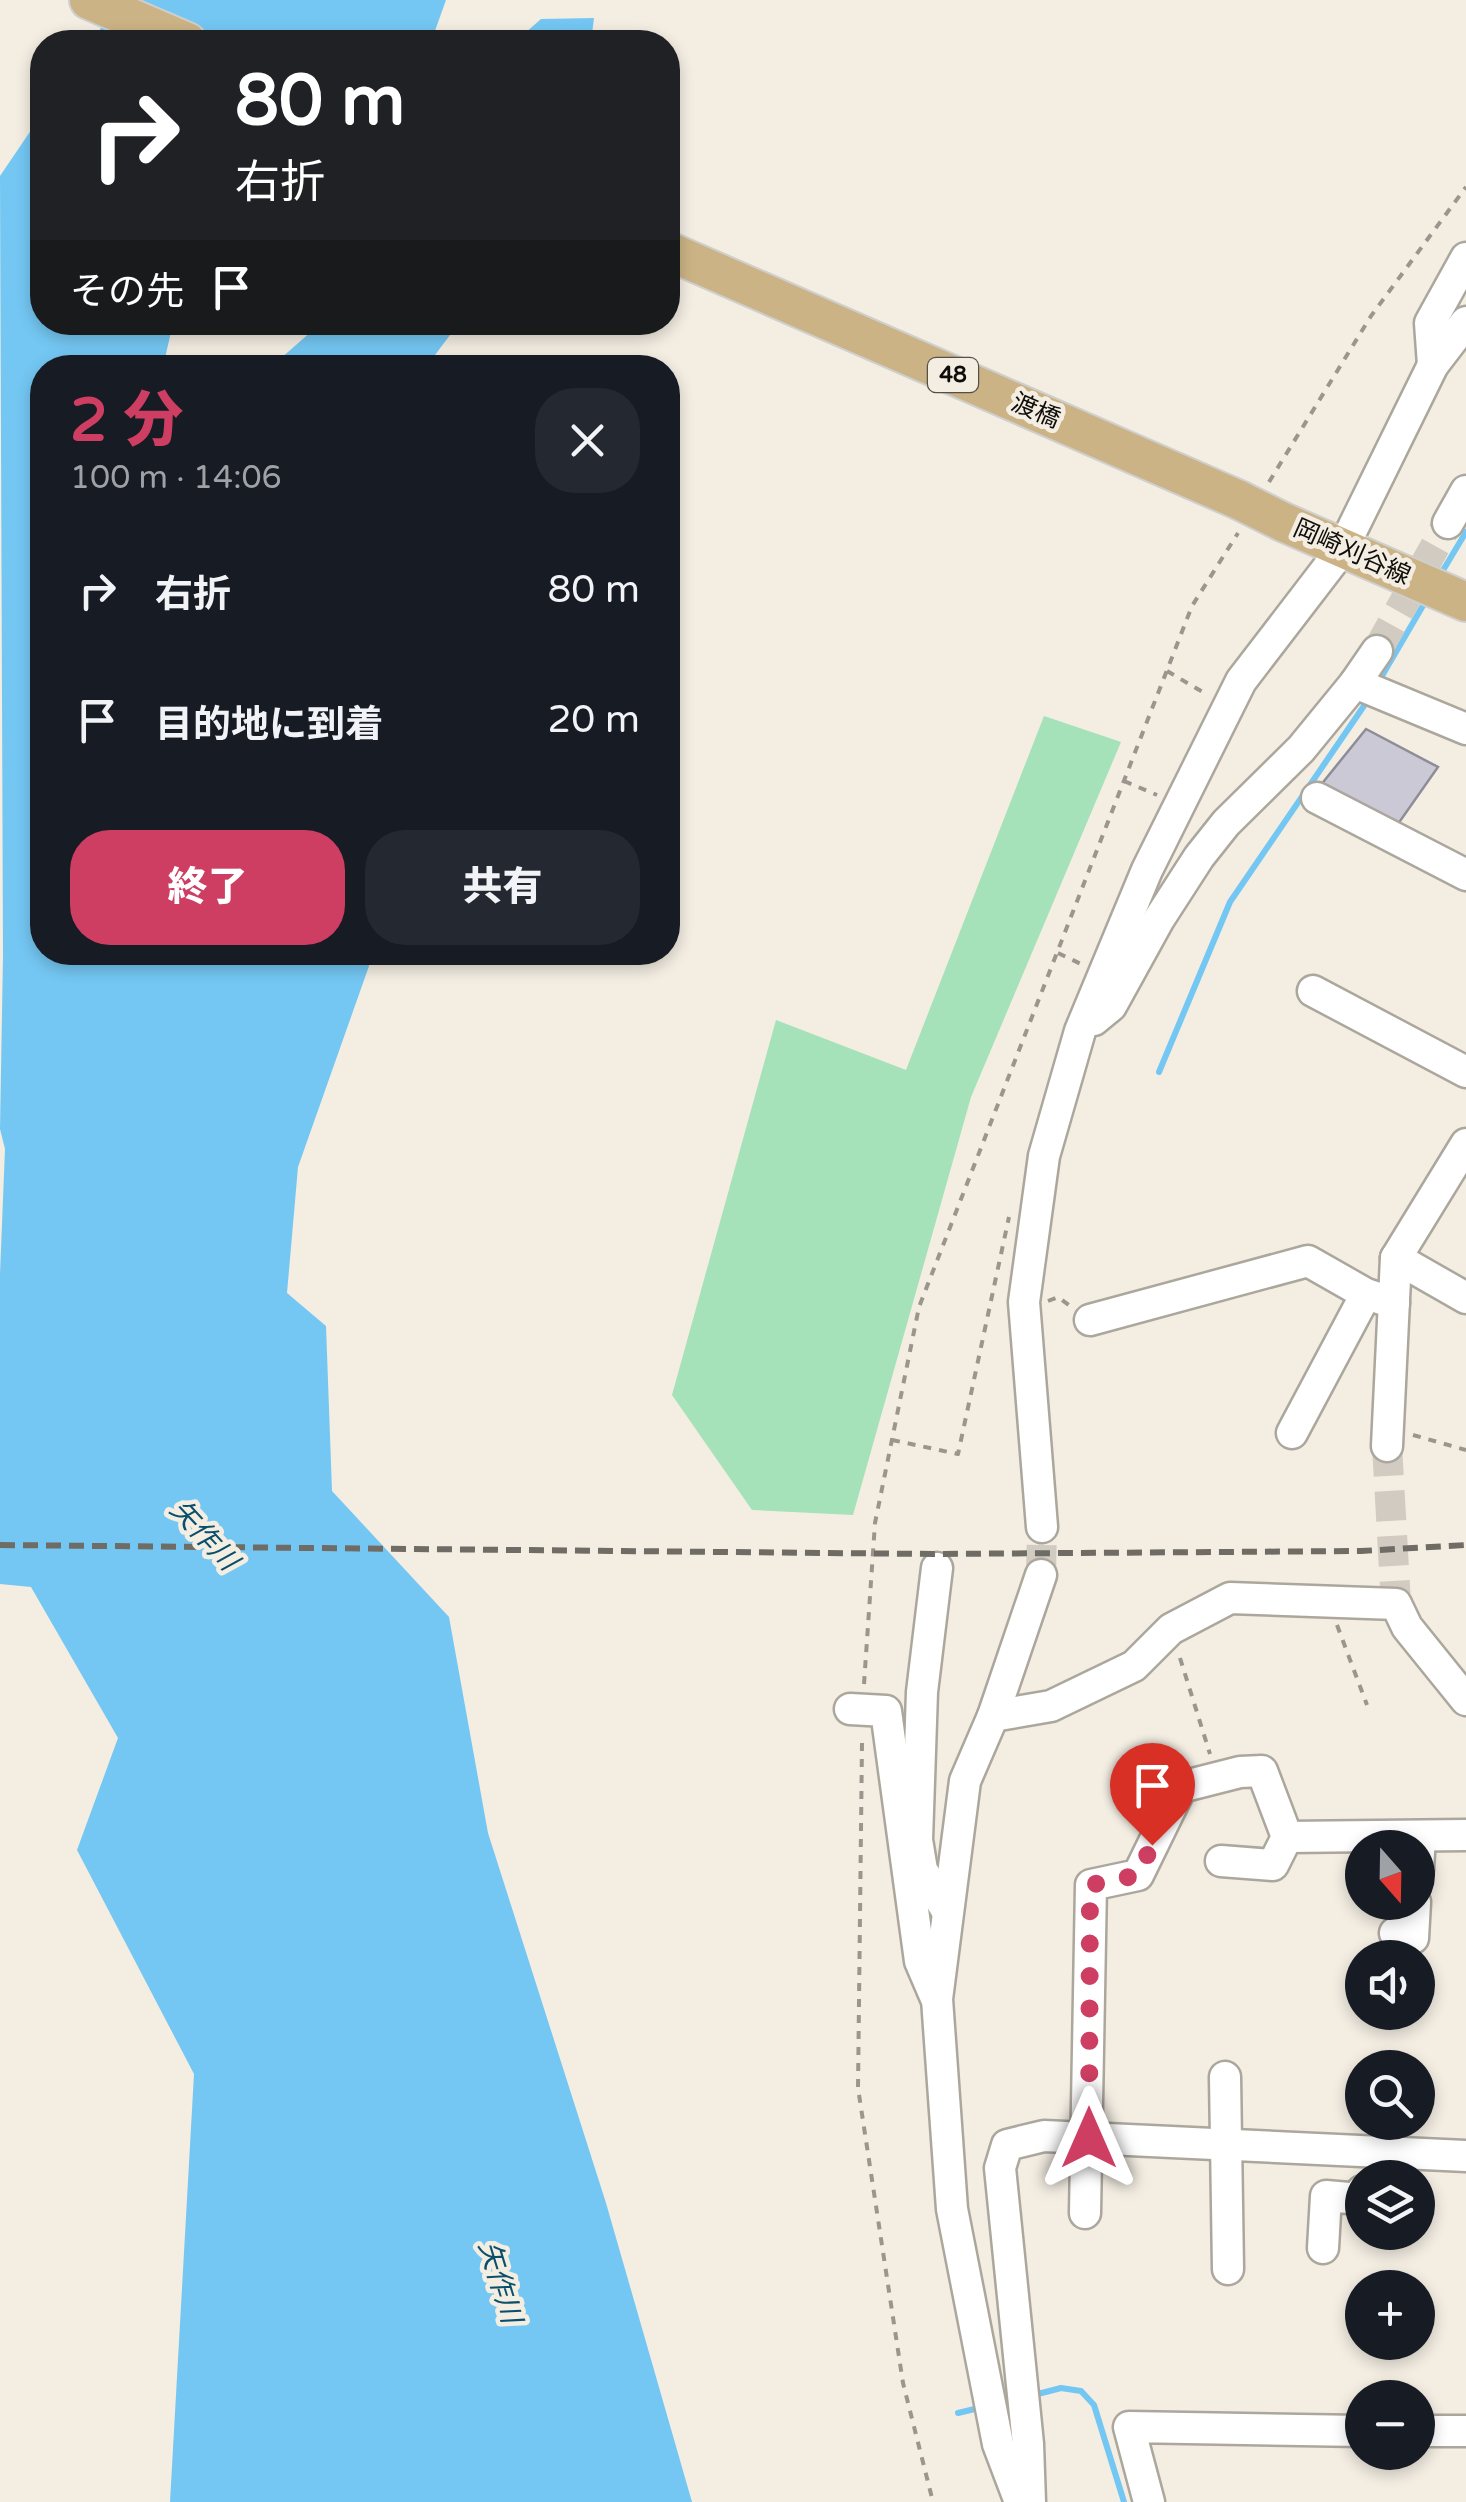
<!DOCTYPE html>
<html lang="ja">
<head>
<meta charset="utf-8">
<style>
	:root { --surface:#171b24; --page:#242831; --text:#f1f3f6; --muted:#9ea1a6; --accent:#cd3e62 }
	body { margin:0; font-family:"Varela Round","Noto Sans JP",sans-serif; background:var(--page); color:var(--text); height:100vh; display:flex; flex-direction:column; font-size:38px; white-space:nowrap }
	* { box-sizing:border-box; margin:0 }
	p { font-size:32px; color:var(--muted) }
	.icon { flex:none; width:55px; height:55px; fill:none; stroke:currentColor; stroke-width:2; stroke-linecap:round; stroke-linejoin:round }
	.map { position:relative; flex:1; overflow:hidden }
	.sheet { position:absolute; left:30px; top:355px; width:650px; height:610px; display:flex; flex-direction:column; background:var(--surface); border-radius:40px; box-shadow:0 5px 15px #0003 }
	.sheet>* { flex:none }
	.guide { position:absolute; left:30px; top:30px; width:650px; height:305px; border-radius:40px; box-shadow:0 5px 15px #0003; background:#202124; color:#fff; overflow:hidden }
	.needle { width:65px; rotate:160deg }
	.fabs { position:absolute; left:1345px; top:1830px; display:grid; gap:20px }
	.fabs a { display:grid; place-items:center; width:90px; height:90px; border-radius:50%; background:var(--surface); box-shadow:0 5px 15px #0003; font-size:50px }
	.pin { position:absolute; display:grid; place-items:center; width:85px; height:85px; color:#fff; margin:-102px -42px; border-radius:50% 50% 50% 0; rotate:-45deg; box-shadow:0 0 10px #0007 }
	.pin .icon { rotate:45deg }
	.me { position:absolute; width:110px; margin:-55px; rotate:0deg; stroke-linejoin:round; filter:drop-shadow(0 0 8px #0008) }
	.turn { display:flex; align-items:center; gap:35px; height:210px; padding:0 40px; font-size:45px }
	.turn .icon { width:130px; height:130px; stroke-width:2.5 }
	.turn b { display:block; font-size:70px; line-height:85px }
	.then { display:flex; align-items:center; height:95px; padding:0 40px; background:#0003; gap:20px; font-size:38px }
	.round { display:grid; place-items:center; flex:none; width:105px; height:105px; border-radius:40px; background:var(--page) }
	.overview { display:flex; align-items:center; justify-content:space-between; height:170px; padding:0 40px }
	h1 { font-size:60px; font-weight:800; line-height:75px; color:var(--accent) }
	.action { display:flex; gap:20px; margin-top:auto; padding:20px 40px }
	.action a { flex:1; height:115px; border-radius:40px; background:var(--accent); color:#fff; font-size:40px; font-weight:800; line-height:115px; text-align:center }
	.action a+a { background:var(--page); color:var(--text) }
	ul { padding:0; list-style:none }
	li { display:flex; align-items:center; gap:30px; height:130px; padding:0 40px }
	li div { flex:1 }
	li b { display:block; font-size:38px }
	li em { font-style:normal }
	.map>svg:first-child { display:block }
</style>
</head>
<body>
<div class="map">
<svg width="1466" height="2502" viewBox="0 0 1466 2502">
	<rect width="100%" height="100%" fill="#f3ede2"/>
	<path fill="#a5e1b9" d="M1044,716L1121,742L971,1097L853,1515L752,1510L672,1395L776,1020L906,1070Z"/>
	<g fill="#74c7f3">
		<path d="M121,0H446L431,42H91Z"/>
		<path d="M594,18L591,42H515L541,19Z"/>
		<path d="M42,114V322L173,323L163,367L42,368V952L365,953L369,966L298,1167L287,1293L326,1326L332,1491L449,1617L488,1833L606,2203L692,2502H170L194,2074L77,1850L118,1738L31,1587L0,1584V1274L5,1149L0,1129L3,955L0,176Z"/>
		<path d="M310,323H459L426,367H271L313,330Z"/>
	</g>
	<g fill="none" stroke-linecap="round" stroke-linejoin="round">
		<g stroke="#74c7f3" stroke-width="6">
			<path d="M1439,577L1466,532"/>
			<path d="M1379,681L1428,597"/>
			<path d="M1159,1072L1230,902L1368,700"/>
			<path d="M1034,2395L1061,2388L1081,2391L1094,2405L1124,2502"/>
			<path d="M958,2413L983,2407"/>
		</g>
	</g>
	<path fill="#cac9d5" stroke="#8d8d98" stroke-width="2.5" d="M1366,729L1438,767L1398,824L1320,786Z"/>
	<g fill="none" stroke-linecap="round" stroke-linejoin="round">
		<g stroke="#d1cbc2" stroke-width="30" stroke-dasharray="30 15" stroke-linecap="butt">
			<path d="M1377,651L1448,523"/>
			<path d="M1387,1446L1396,1604"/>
			<path d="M1041,1575L1042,1527"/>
		</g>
		<g stroke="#aca79d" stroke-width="35">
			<g id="minor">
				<path d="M1433,365L1430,323L1466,258"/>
				<path d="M1448,523L1466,491"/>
				<path d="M1355,683L1466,729"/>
				<path d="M1317,798L1466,875"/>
				<path d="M1313,991L1466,1072"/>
				<path d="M1094,1020L1111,1006L1159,919L1199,857L1226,823L1301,749L1355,683L1377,651"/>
				<path d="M1396,1258L1466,1298"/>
				<path d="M1090,1320L1308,1261L1366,1294L1394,1303"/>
				<path d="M1292,1433L1366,1294"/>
				<path d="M1387,1446L1396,1258L1466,1144"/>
				<path d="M1042,1527L1024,1302L1044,1156L1080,1031L1147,870L1241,681L1343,548L1433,365L1466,322"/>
				<path d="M937,1568L922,1692L917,1840L922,1870L947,1911"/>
				<path d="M850,1709L886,1711L920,1961L935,1996"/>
				<path d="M993,1716L1051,1706L1134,1666L1171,1629L1230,1598L1396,1604L1407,1627L1466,1700"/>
				<path d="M1287,1837L1466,1835"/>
				<path d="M1418,1870L1420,1836"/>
				<path d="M1395,1933L1413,1938L1415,1902"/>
				<path d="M1225,2077L1228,2269"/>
				<path d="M1085,2213L1091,1885L1138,1875L1181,1787L1240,1772L1262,1771L1287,1837L1273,1865L1221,1861"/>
				<path d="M1323,2248L1326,2196L1360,2199L1362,2191"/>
				<path d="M1418,2431H1466"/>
				<path d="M1020,2502L998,2444L952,2209L937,1999L965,1781L993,1716L1041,1575"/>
				<path d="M1030,2502L1028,2444L1000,2168L1007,2145L1044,2136L1466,2156"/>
				<path d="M1149,2502L1129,2427L1362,2431"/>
			</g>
		</g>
		<g stroke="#cfcfce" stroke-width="42">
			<g id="major">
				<path d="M89,0L187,42"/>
				<path d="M668,251L1239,500"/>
				<path d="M1283,522L1466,602"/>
			</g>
		</g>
		<g stroke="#9a968e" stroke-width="4" stroke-dasharray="8 8" stroke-linecap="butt">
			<path d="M1269,482L1371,316L1466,187"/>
			<path d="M1167,671L1206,694"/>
			<path d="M1124,781L1157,795"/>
			<path d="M1058,953L1081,964"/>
			<path d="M1048,1301L1058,1297L1070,1306"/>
			<path d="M1413,1435L1466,1450"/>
			<path d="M892,1440L958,1454L1009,1217"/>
			<path d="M1337,1625L1367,1705"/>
			<path d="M1180,1658L1210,1754"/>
			<path d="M864,1684L875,1523L919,1307L1192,606L1238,533"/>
			<path d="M862,1743L858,2088L903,2383L933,2502"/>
		</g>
		<use href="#minor" stroke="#fff" stroke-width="30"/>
		<use href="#major" stroke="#cbb385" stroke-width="38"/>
		<path stroke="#6f6c65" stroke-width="6" stroke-dasharray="15 8" stroke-linecap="butt" d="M0,1545L933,1554L1361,1551L1466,1545"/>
		<g stroke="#cfcfce" stroke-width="42" stroke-linecap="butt">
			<path id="major-bridge" d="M1239,500L1283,522"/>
		</g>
		<use href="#major-bridge" stroke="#cbb385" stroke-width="38"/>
	</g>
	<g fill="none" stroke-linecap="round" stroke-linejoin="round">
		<path stroke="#cd3e62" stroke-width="18" stroke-dasharray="0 32.4" d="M1089,2138L1090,1885L1138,1875L1152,1845"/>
	</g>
	<g text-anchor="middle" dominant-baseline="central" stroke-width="9" stroke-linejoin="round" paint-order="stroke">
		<rect fill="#f3ede2" stroke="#53504b" stroke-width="2.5" x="928" y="358" width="50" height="34" rx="8"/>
		<g font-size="22" font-weight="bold" fill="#0f0d0a">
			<text x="953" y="375">48</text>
		</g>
		<g font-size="25" fill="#0f0d0a" stroke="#f3ede2">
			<text transform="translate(1036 411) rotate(23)">渡橋</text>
			<text transform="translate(1352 552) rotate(24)">岡崎刈谷線</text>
		</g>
		<g font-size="28" font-style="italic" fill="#094f6c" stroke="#f3ede2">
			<text transform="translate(204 1535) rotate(47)">矢作川</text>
			<text transform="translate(500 2282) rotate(73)">矢作川</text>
		</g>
	</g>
</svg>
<div class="fabs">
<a><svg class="needle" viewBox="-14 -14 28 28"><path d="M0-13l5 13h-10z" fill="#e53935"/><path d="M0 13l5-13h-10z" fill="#9ea1a6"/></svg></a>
<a><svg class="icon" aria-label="sound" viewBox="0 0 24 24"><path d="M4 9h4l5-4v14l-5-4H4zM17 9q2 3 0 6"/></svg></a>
<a><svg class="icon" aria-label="search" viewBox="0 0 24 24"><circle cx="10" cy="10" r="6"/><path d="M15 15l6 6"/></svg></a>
<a><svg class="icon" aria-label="layers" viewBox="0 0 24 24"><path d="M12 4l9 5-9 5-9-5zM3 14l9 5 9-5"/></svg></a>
<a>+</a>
<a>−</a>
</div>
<div class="pin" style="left:1152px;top:1845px;background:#d93025"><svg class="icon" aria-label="arrive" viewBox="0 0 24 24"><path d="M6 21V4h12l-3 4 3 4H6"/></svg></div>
<svg class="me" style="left:1089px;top:2138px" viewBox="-20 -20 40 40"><path d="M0-17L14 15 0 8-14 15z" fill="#cd3e62" stroke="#fff" stroke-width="4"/></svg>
<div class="guide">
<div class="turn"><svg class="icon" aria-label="right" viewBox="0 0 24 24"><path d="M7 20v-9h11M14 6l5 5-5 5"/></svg><div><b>80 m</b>右折</div></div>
<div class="then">その先<svg class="icon" aria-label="arrive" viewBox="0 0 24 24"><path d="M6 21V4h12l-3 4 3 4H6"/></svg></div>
</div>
<section class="sheet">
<div class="overview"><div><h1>2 分</h1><p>100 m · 14:06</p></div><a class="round"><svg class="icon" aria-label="close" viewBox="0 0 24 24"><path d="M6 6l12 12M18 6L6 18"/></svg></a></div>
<ul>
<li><svg class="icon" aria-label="right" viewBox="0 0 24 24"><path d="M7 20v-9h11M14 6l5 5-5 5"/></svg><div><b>右折</b></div><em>80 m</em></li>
<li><svg class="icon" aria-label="arrive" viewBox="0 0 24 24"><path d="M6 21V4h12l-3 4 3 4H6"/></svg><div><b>目的地に到着</b></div><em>20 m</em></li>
</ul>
<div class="action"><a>終了</a><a>共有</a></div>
</section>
</div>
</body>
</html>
